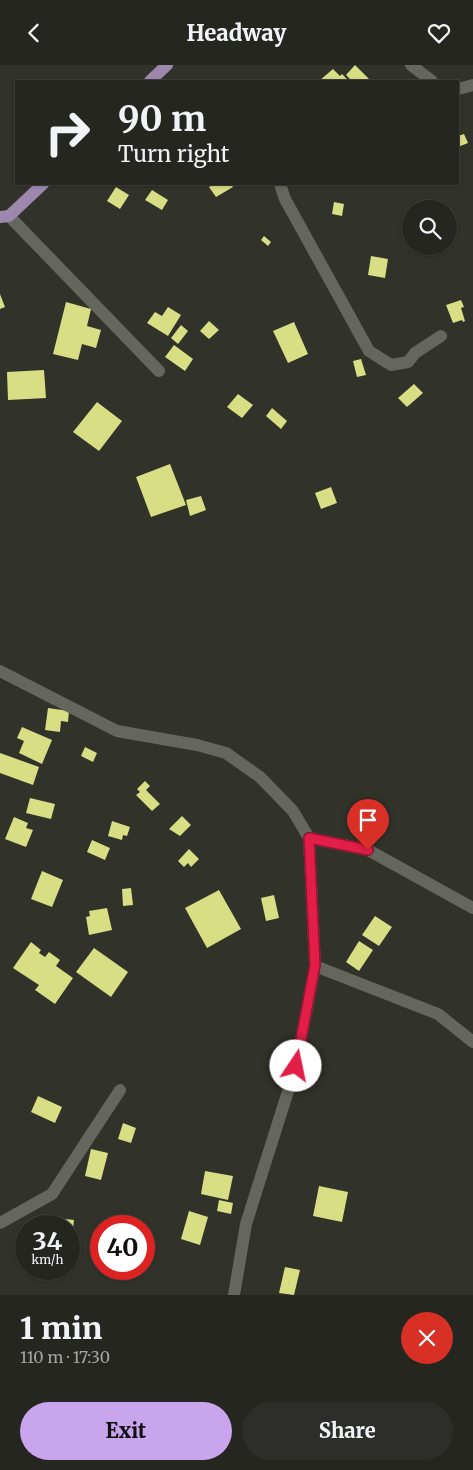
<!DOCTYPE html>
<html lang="en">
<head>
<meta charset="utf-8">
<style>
	:root { --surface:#252620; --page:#2d2e29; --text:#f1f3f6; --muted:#a3a5a5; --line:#42433e; --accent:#c9a5ee }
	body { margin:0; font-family:Merriweather,serif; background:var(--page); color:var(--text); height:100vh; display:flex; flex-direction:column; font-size:19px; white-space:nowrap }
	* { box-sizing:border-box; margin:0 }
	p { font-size:16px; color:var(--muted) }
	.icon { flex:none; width:28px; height:28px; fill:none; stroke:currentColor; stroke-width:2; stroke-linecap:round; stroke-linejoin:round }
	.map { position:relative; height:1230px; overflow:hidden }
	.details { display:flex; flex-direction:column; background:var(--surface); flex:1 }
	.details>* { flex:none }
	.guide { position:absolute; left:15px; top:15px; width:444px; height:105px; border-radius:0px; box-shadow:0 1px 4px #0004,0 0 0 1px var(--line); background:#252620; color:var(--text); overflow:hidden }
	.fabs { position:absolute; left:402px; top:135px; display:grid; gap:10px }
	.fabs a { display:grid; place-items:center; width:55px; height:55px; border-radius:50%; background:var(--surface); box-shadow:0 1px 4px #0004,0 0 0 1px var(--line); font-size:25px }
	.speed { position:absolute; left:15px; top:1150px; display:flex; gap:10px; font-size:25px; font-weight:700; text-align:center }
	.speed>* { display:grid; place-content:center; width:65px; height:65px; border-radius:50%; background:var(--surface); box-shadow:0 1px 4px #0004,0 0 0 1px var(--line); line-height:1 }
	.speed small { font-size:12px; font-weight:400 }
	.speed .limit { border:8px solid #d22; background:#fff; color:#111 }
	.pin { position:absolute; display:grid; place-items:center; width:42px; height:42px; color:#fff; margin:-51px -21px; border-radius:50% 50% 50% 0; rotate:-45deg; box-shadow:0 0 5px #0007 }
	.pin .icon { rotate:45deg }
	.me { position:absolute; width:55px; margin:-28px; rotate:11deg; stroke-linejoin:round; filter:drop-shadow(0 0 4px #0008) }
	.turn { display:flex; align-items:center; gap:18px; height:105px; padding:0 20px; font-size:22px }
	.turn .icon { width:65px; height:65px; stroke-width:2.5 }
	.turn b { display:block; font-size:35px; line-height:42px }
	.round { display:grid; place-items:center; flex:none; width:52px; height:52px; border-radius:26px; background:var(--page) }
	.overview { display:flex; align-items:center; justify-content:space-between; height:85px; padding:0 20px }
	h1 { font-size:30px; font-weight:800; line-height:38px }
	.cta { display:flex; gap:10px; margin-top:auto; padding:10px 20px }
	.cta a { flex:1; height:58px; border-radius:30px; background:var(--accent); color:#111; font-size:20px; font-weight:800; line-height:58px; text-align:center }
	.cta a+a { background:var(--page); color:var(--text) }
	header { display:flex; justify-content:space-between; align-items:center; height:65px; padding:0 20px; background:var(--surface); font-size:22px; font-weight:800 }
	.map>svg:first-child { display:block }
</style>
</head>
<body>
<header><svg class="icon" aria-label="back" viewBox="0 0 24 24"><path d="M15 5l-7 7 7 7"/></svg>Headway<svg class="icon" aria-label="heart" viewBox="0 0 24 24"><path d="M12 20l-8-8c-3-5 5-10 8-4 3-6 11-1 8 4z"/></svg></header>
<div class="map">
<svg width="473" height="1230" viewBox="0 0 473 1230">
	<rect width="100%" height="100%" fill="#31322a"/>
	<g fill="#d7de84">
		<path d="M355,0L371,16H352L346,10Z"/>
		<path d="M333,4L340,11L342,9L349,16H319Z"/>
		<path d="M464,69L468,78L458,82V71Z"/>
		<path d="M214,119H231L233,122L216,132L209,122Z"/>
		<path d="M116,122L129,130L120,144L107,136Z"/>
		<path d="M152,125L168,135L162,145L145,135Z"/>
		<path d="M334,137L344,139L342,151L332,149Z"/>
		<path d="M264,171L271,177L268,181L261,175Z"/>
		<path d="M371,191L388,194L385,213L368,210Z"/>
		<path d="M0,229L5,242L0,244Z"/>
		<path d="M461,235L464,242L461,243L465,256L463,257L462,255L453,258L446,240Z"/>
		<path d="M66,237L91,244L87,261L101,265L96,283L82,279L78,295L53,289Z"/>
		<path d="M168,242L181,250L168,271L147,258L155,247L162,251Z"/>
		<path d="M209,256L219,265L209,274L200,266Z"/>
		<path d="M294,257L308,289L288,298L273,266Z"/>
		<path d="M181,260L188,266L178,279L171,273Z"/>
		<path d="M174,280L193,294L185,306L165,292Z"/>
		<path d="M361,294L366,310L357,312L353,296Z"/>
		<path d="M44,305L46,333L8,335L7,307Z"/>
		<path d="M414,319L423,328L407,342L398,333Z"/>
		<path d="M238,329L253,340L242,353L227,342Z"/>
		<path d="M97,337L122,356L99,386L73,367Z"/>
		<path d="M272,343L287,356L281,364L266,351Z"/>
		<path d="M170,399L186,440L151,452L136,412Z"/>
		<path d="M331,422L337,438L321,444L315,428Z"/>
		<path d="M201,431L206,445L190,451L186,435Z"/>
		<path d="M48,643L69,646L68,657L61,656L60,667L45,665Z"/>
		<path d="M22,662L52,675L42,699L19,688L24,676L17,673Z"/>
		<path d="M85,682L97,688L93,697L81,691Z"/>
		<path d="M0,688L39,702L33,720L0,708Z"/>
		<path d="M145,716L150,721L146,725L160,739L152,746L136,730L140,727L137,724Z"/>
		<path d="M30,733L55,739L51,754L26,748Z"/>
		<path d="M182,751L191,760L180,771L169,764Z"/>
		<path d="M14,752L28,758L26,763L33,765L26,782L5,774Z"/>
		<path d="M112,756L130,762L127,771L123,770L122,775L108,771Z"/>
		<path d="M92,775L110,783L105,795L87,787Z"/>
		<path d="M189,784L199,794L191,802L188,798L184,802L178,796Z"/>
		<path d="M42,806L63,815L52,842L31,834Z"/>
		<path d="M131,823L133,840L123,841L122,824Z"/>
		<path d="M219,825L241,864L207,883L185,843Z"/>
		<path d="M274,830L279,853L266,856L261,833Z"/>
		<path d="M107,843L112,865L89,870L86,852L90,851L89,846Z"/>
		<path d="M375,851L392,862L379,881L362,870Z"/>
		<path d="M359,876L373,885L359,906L346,897Z"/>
		<path d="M31,877L41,885L39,888L45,892L49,887L60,895L56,901L73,913L55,939L35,925L39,920L13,903Z"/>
		<path d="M94,883L128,907L111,932L76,907Z"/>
		<path d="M38,1031L62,1042L55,1058L31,1047Z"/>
		<path d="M123,1058L136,1063L131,1078L118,1074Z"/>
		<path d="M91,1084L108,1088L101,1115L85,1111Z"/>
		<path d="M205,1106L233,1111L228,1135L201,1129Z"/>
		<path d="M319,1121L348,1127L342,1157L313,1151Z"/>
		<path d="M219,1135L233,1138L231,1149L217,1146Z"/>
		<path d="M189,1146L208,1152L200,1180L181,1174Z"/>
		<path d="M57,1153L74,1155L71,1182H69V1161H56Z"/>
		<path d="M285,1202L300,1205L294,1230L279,1228Z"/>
	</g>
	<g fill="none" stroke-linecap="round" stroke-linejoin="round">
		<g stroke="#65665d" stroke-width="12">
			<path d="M411,0L432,16"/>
			<path d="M458,24L473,20"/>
			<path d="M280,119L285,134L369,286L391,300L408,297L415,288L441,271"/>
			<path d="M9,151L159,306"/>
			<path d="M0,606L117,666L197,680L226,688L260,712L293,746L309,773L315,901L296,1001L246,1159L234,1230"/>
			<path d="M309,773L368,785L473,843"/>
			<path d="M315,901L438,949L473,977"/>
			<path d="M0,1158L52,1129L120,1025"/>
		</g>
		<g stroke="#9c88ae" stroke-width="12">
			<path d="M150,16L167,0"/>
			<path d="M0,152L9,151L43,119"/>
		</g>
	</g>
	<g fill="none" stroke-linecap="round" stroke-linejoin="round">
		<g stroke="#92132f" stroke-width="12">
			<path id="route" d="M296,1001L315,900L309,773L368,785"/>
		</g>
		<use href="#route" stroke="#e11d48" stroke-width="9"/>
	</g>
</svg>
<div class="fabs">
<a><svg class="icon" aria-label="search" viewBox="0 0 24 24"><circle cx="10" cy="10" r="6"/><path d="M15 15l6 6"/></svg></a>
</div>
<div class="speed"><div>34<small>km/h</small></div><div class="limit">40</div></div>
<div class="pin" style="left:368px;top:785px;background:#d93025"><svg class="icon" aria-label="arrive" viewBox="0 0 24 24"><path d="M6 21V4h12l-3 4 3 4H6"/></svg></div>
<svg class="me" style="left:296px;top:1001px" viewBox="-20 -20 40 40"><circle r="19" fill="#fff"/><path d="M0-13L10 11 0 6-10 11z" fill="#e11d48"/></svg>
<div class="guide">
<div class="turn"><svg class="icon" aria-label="right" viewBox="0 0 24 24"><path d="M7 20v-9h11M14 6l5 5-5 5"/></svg><div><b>90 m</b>Turn right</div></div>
</div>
</div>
<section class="details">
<div class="overview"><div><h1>1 min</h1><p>110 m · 17:30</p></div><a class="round" style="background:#d93025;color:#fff"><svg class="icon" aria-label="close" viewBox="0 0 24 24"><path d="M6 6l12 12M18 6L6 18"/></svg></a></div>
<div class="cta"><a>Exit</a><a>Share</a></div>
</section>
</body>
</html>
